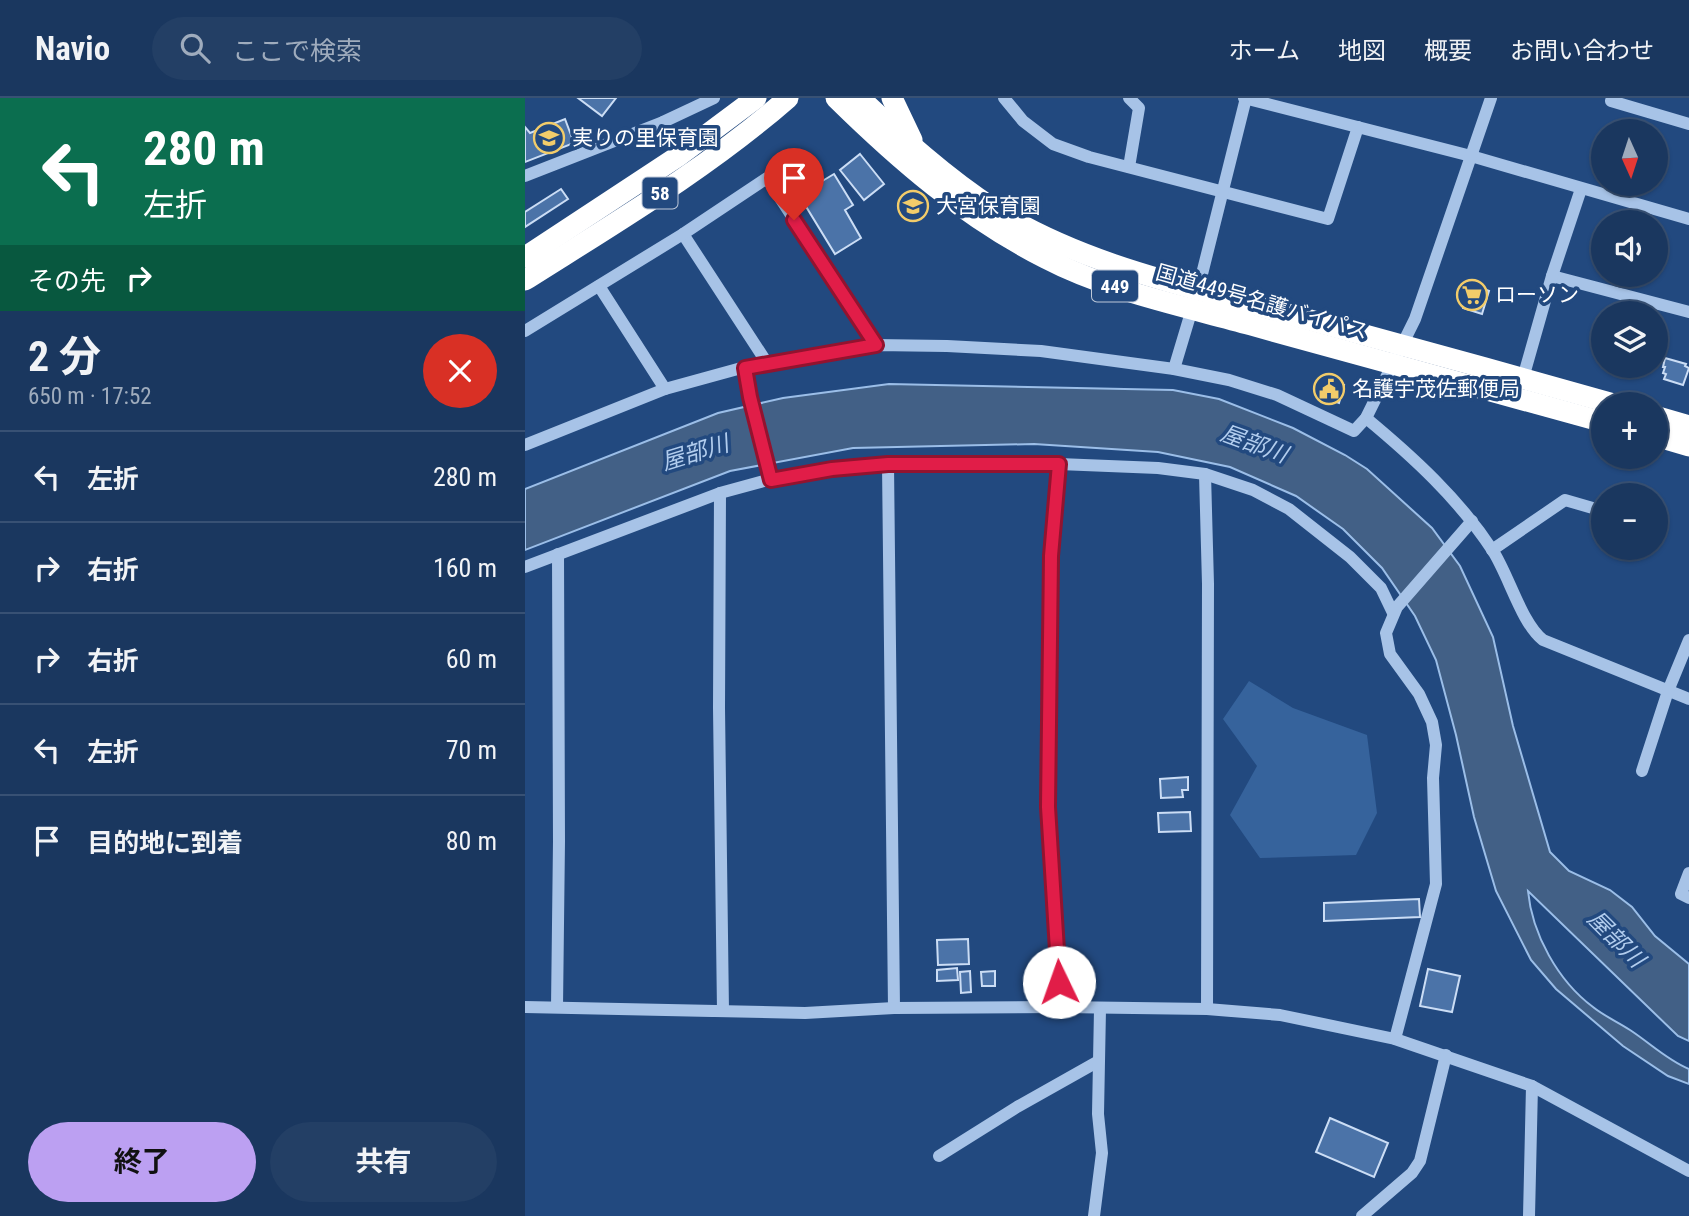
<!DOCTYPE html>
<html lang="ja">
<head>
<meta charset="utf-8">
<style>
	:root { --surface:#1a375f; --page:#233f65; --text:#f1f3f6; --muted:#9facbd; --line:#385174; --accent:#bca0f2 }
	body { margin:0; font-family:"Roboto Condensed","Noto Sans JP",sans-serif; background:var(--page); color:var(--text); height:100vh; display:flex; flex-direction:column; font-size:26px; white-space:nowrap }
	* { box-sizing:border-box; margin:0 }
	p { font-size:23px; color:var(--muted) }
	.icon { flex:none; width:38px; height:38px; fill:none; stroke:currentColor; stroke-width:2; stroke-linecap:round; stroke-linejoin:round }
	.map { position:relative; flex:1; overflow:hidden }
	.sheet { display:flex; flex-direction:column; background:var(--surface); width:525px }
	.sheet>* { flex:none }
	.top-card { background:#0b6e4f; color:#fff; overflow:hidden }
	.needle { width:46px; rotate:177deg }
	.buttons { position:absolute; left:1066px; top:21px; display:grid; gap:14px }
	.buttons a { display:grid; place-items:center; width:77px; height:77px; border-radius:50%; background:var(--surface); box-shadow:0 2px 5px #0004,0 0 0 2px var(--line); font-size:35px }
	.pin { position:absolute; display:grid; place-items:center; width:60px; height:60px; color:#fff; margin:-72px -30px; border-radius:50% 50% 50% 0; rotate:-45deg; box-shadow:0 0 7px #0007 }
	.pin .icon { rotate:45deg }
	.me { position:absolute; width:77px; margin:-38px; rotate:357deg; stroke-linejoin:round; filter:drop-shadow(0 0 5px #0008) }
	.turn { display:flex; align-items:center; gap:24px; height:147px; padding:0 28px; font-size:32px }
	.turn .icon { width:91px; height:91px; stroke-width:2.5 }
	.turn b { display:block; font-size:49px; line-height:60px }
	.then { display:flex; align-items:center; height:66px; padding:0 28px; background:#0003; gap:14px; font-size:26px }
	.round { display:grid; place-items:center; flex:none; width:74px; height:74px; border-radius:37px; background:var(--page) }
	.headline { display:flex; align-items:center; justify-content:space-between; height:119px; padding:0 28px }
	h1 { font-size:42px; font-weight:700; line-height:52px }
	.action { display:flex; gap:14px; margin-top:auto; padding:14px 28px }
	.action a { flex:1; height:80px; border-radius:42px; background:var(--accent); color:#111; font-size:28px; font-weight:700; line-height:80px; text-align:center }
	.action a+a { background:var(--page); color:var(--text) }
	ul { padding:0; list-style:none }
	li { display:flex; align-items:center; gap:21px; height:91px; padding:0 28px; border-top:2px solid var(--line) }
	li div { flex:1 }
	li b { display:block; font-size:26px }
	li em { font-style:normal }
	header { display:flex; align-items:center; gap:42px; box-sizing:border-box; height:98px; padding:0 35px; background:var(--surface); border-bottom:2px solid var(--line) }
	header strong { font-size:33px }
	nav { display:flex; gap:38px; margin-inline-start:auto; font-size:24px }
	.search { width:490px; height:63px; background:var(--page); display:flex; align-items:center; gap:18px; box-sizing:border-box; padding:0 24px; border-radius:38px; color:var(--muted); font-size:26px }
	main { display:flex; flex:1; min-height:0 }
	.map>svg:first-child { display:block }
</style>
</head>
<body>
<header>
<strong>Navio</strong>
<div class="search"><svg class="icon" aria-label="search" viewBox="0 0 24 24"><circle cx="10" cy="10" r="6"/><path d="M15 15l6 6"/></svg>ここで検索</div>
<nav><a>ホーム</a><a>地図</a><a>概要</a><a>お問い合わせ</a></nav>
</header>
<main>
<section class="sheet">
<div class="top-card">
<div class="turn"><svg class="icon" aria-label="left" viewBox="0 0 24 24"><path d="M17 20v-9H6M10 6l-5 5 5 5"/></svg><div><b>280 m</b>左折</div></div>
<div class="then">その先<svg class="icon" aria-label="right" viewBox="0 0 24 24"><path d="M7 20v-9h11M14 6l5 5-5 5"/></svg></div>
</div>
<div class="headline"><div><h1>2 分</h1><p>650 m · 17:52</p></div><a class="round" style="background:#d93025;color:#fff"><svg class="icon" aria-label="close" viewBox="0 0 24 24"><path d="M6 6l12 12M18 6L6 18"/></svg></a></div>
<ul>
<li><svg class="icon" aria-label="left" viewBox="0 0 24 24"><path d="M17 20v-9H6M10 6l-5 5 5 5"/></svg><div><b>左折</b></div><em>280 m</em></li>
<li><svg class="icon" aria-label="right" viewBox="0 0 24 24"><path d="M7 20v-9h11M14 6l5 5-5 5"/></svg><div><b>右折</b></div><em>160 m</em></li>
<li><svg class="icon" aria-label="right" viewBox="0 0 24 24"><path d="M7 20v-9h11M14 6l5 5-5 5"/></svg><div><b>右折</b></div><em>60 m</em></li>
<li><svg class="icon" aria-label="left" viewBox="0 0 24 24"><path d="M17 20v-9H6M10 6l-5 5 5 5"/></svg><div><b>左折</b></div><em>70 m</em></li>
<li><svg class="icon" aria-label="arrive" viewBox="0 0 24 24"><path d="M6 21V4h12l-3 4 3 4H6"/></svg><div><b>目的地に到着</b></div><em>80 m</em></li>
</ul>
<div class="action"><a>終了</a><a>共有</a></div>
</section>
<div class="map">
<svg width="1164" height="1118" viewBox="0 0 1164 1118">
	<rect width="100%" height="100%" fill="#22497f"/>
	<path fill="#36639c" d="M724,583L768,610L842,637L852,715L831,757L735,760L705,717L732,668L698,621Z"/>
	<path fill="#426086" stroke="#9bbee8" stroke-width="2" d="M364,286L648,292L694,301L768,330L820,357L842,371L907,430L935,468L968,539L988,628L1025,754L1044,773L1085,792L1107,809L1130,838L1164,866V943L1153,938L1003,793C1007,836 1033,883 1068,909C1079,918 1093,924 1105,932C1125,945 1142,962 1164,971V986L1143,978L1098,948L1031,891L1006,862L971,793L949,719L931,637L911,562L890,518L857,470L818,431L771,398L705,369L633,354L509,346L328,350L205,373L0,452V391L193,315L258,300Z"/>
	<g fill="#4b73a8" stroke="#cbddf5" stroke-width="2">
		<path d="M53,0H91L77,18Z"/>
		<path d="M40,21L49,45L0,64V29L5,35Z"/>
		<path d="M335,56L359,86L339,102L315,72Z"/>
		<path d="M309,76L328,107L320,112L336,140L310,156L274,97Z"/>
		<path d="M36,91L43,101L0,129V114Z"/>
		<path d="M941,185L964,193L957,216L938,210L936,202Z"/>
		<path d="M1140,260L1161,266L1160,268L1164,270L1158,287L1139,281L1141,276L1138,275L1140,269H1138Z"/>
		<path d="M796,281L819,287L814,305L792,297Z"/>
		<path d="M663,679V692H657L658,699L636,700L635,681Z"/>
		<path d="M665,714L666,733L634,734L633,715Z"/>
		<path d="M894,801L895,819L799,823V805Z"/>
		<path d="M443,841L444,866L413,867L412,842Z"/>
		<path d="M432,870L433,882L412,883V872Z"/>
		<path d="M903,871L935,878L927,914L895,908Z"/>
		<path d="M445,873L446,894L436,895L435,874Z"/>
		<path d="M470,873V888H457L456,874Z"/>
		<path d="M805,1020L863,1045L849,1079L791,1054Z"/>
	</g>
	<g fill="none" stroke-linecap="round" stroke-linejoin="round">
		<g stroke="#a7c3e7" stroke-width="12">
			<path d="M479,0L498,23L528,46L564,59L803,121L833,29"/>
			<path d="M719,0L946,58L1164,121"/>
			<path d="M1087,0L1086,3L1164,26"/>
			<path d="M138,24L152,59"/>
			<path d="M604,69L614,10L604,0"/>
			<path d="M0,78L138,24L189,0"/>
			<path d="M158,136L242,265"/>
			<path d="M1027,178L1164,214"/>
			<path d="M74,188L140,291"/>
			<path d="M673,192L721,0"/>
			<path d="M0,233L158,136L242,80L351,247"/>
			<path d="M220,269L225,299L246,381"/>
			<path d="M649,271L667,211"/>
			<path d="M998,280L1027,178L1056,91"/>
			<path d="M841,320C888,359 934,401 968,453C984,478 997,526 1018,542L1164,601"/>
			<path d="M0,347L140,291L220,269L351,247L422,248L516,253L649,271L704,282L752,297L829,333L841,320L890,221L966,0"/>
			<path d="M363,366L369,910"/>
			<path d="M534,366L526,458L523,709L536,909"/>
			<path d="M680,376L683,486L682,911"/>
			<path d="M195,395L194,610L198,913"/>
			<path d="M967,452L1040,402L1078,413"/>
			<path d="M0,469L195,395L246,381L307,371L363,366H534L633,370L680,376L728,392L764,411L825,459L856,490L868,515"/>
			<path d="M1117,673L1143,593L1164,542"/>
			<path d="M1164,775L1156,796L1164,800"/>
			<path d="M0,909L280,915L369,910L536,909L682,911L755,917L870,941L1007,988L1164,1073"/>
			<path d="M32,909L34,743L33,456"/>
			<path d="M870,941L911,786L908,680L911,647L907,624L894,596L865,556L861,535L872,509L947,423"/>
			<path d="M414,1058L492,1009L572,964"/>
			<path d="M569,1118L577,1055L573,1016L575,911"/>
			<path d="M837,1118L887,1075L895,1063L921,957"/>
			<path d="M1004,1118L1007,988"/>
		</g>
		<g stroke="#fff" stroke-width="21">
			<path d="M311,0C375,63 440,119 520,160C583,193 658,208 726,227C843,260 961,291 1078,324"/>
			<path d="M335,0C377,40 421,80 469,111C555,165 656,187 752,213C864,244 977,274 1089,306"/>
			<path d="M367,0L387,42"/>
			<path d="M0,159L152,59L231,0"/>
			<path d="M0,182C90,125 183,70 263,0"/>
			<path d="M1130,318L1164,328"/>
			<path d="M1130,338L1164,348"/>
		</g>
	</g>
	<g fill="none" stroke-linecap="round" stroke-linejoin="round">
		<g stroke="#92132f" stroke-width="18">
			<path id="route" d="M269,122L351,247L220,270L225,299L246,382L307,371L363,366H534L526,458L523,709L534,884"/>
		</g>
		<use href="#route" stroke="#e11d48" stroke-width="12"/>
	</g>
	<defs>
		<g id="school-ring" transform="scale(1.575)"><circle r="9.5" fill="#22497f" stroke="#f2cc6a" stroke-width="1.5"/><path d="M0-5L7-2L0 1L-7-2ZM-4 1L0 2.5L4 1V4Q0 6-4 4Z" fill="#f2cc6a"/></g>
		<g id="supermarket-ring" transform="scale(1.575)"><circle r="9.5" fill="#22497f" stroke="#f2cc6a" stroke-width="1.5"/><path d="M-6-5.5h2.5l.6 2H6L4.5 2H-2.5L-4.4-4H-6ZM-1.5 3.2a1.3 1.3 0 1 0 .1 0ZM3 3.2a1.3 1.3 0 1 0 .1 0Z" fill="#f2cc6a"/></g>
		<g id="civic-ring" transform="scale(1.575)"><circle r="9.5" fill="#22497f" stroke="#f2cc6a" stroke-width="1.5"/><path d="M-.6-6.5H3V-4.5H.6V-3L4-1V1h2V6H-6V1h2V-1L-.6-3ZM-1.2 2.5V6h2.4V2.5Z" fill="#f2cc6a"/></g>
	</defs>
	<g fill-rule="evenodd">
		<use href="#school-ring" x="24" y="40"/>
		<use href="#school-ring" x="388" y="108"/>
		<use href="#supermarket-ring" x="947" y="197"/>
		<use href="#civic-ring" x="804" y="291"/>
	</g>
	<g text-anchor="middle" dominant-baseline="central" stroke-width="7" stroke-linejoin="round" paint-order="stroke">
		<g fill="#22497f" stroke="#bdc8d9" stroke-width="2">
			<rect x="117.5" y="79.5" width="35" height="31" rx="5"/>
			<rect x="567" y="172.5" width="46" height="31" rx="5"/>
		</g>
		<g font-size="19" font-weight="bold" fill="#fff">
			<text x="135" y="95">58</text>
			<text x="590" y="188">449</text>
		</g>
		<g font-size="21" fill="#fff" stroke="#22497f" text-anchor="start">
			<text x="47" y="40">実りの里保育園</text>
			<text x="411" y="108">大宮保育園</text>
			<text x="970" y="197">ローソン</text>
			<text x="827" y="291">名護宇茂佐郵便局</text>
		</g>
		<g font-size="21" fill="#fff" stroke="#22497f">
			<text transform="translate(737 204) rotate(16)">国道449号名護バイパス</text>
		</g>
		<g font-size="23" font-style="italic" fill="#b2cdee" stroke="#22497f">
			<text transform="translate(729 346) rotate(20)">屋部川</text>
			<text transform="translate(170 355) rotate(-17)">屋部川</text>
			<text transform="translate(1091 841) rotate(45)">屋部川</text>
		</g>
	</g>
</svg>
<div class="buttons">
<a><svg class="needle" viewBox="-14 -14 28 28"><path d="M0-13l5 13h-10z" fill="#e53935"/><path d="M0 13l5-13h-10z" fill="#9facbd"/></svg></a>
<a><svg class="icon" aria-label="sound" viewBox="0 0 24 24"><path d="M4 9h4l5-4v14l-5-4H4zM17 9q2 3 0 6"/></svg></a>
<a><svg class="icon" aria-label="layers" viewBox="0 0 24 24"><path d="M12 4l9 5-9 5-9-5zM3 14l9 5 9-5"/></svg></a>
<a>+</a>
<a>−</a>
</div>
<div class="pin" style="left:269px;top:122px;background:#d93025"><svg class="icon" aria-label="arrive" viewBox="0 0 24 24"><path d="M6 21V4h12l-3 4 3 4H6"/></svg></div>
<svg class="me" style="left:534px;top:884px" viewBox="-20 -20 40 40"><circle r="19" fill="#fff"/><path d="M0-13L10 11 0 6-10 11z" fill="#e11d48"/></svg>
</div>
</main>
</body>
</html>
